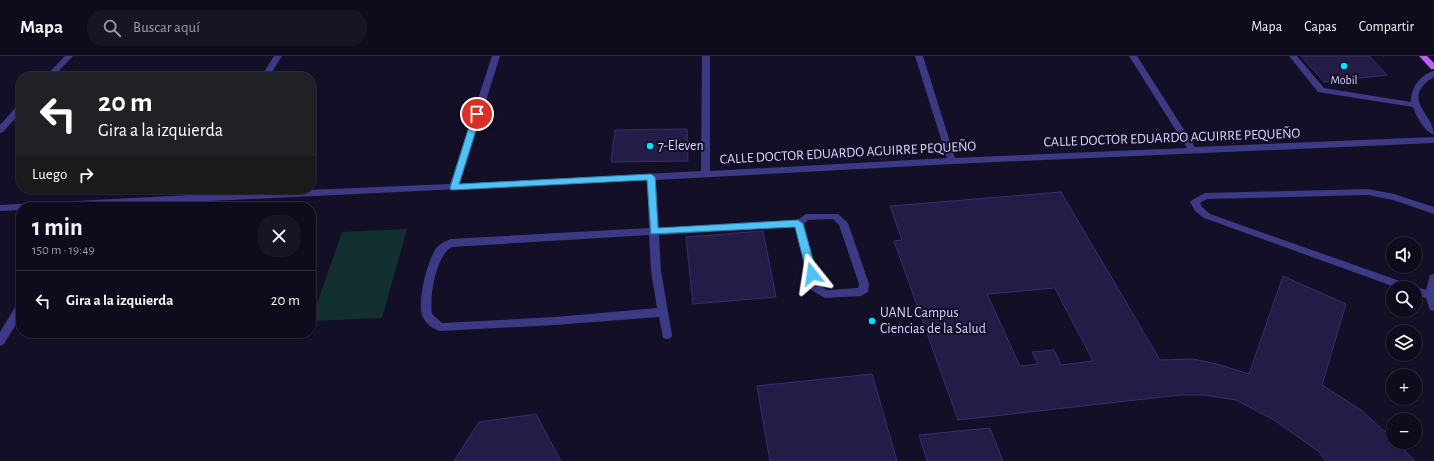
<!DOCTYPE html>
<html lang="es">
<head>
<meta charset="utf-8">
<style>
	:root { --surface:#0e0b1c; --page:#171425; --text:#f1f3f6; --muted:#9b9ba3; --line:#2e2b3b }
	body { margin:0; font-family:"Alegreya Sans",sans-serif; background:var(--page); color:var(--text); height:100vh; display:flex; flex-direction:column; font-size:15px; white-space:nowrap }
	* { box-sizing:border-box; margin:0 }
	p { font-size:13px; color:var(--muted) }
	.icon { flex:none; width:22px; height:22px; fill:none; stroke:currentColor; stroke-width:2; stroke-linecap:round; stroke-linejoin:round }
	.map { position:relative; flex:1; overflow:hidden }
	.drawer { position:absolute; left:16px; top:146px; width:300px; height:136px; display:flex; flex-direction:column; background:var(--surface); border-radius:16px; box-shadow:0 1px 3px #0004,0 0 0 1px var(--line) }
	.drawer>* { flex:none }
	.top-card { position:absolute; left:16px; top:16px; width:300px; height:122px; border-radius:16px; box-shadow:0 1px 3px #0004,0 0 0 1px var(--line); background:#202124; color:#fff; overflow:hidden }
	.buttons { position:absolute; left:1386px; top:181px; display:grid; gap:8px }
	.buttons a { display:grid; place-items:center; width:36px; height:36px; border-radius:50%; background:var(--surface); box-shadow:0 1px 3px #0004,0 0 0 1px var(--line); font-size:20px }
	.pin { position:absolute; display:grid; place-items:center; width:34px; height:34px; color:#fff; margin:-17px; border:2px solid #fff; border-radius:50%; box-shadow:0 1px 4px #0007 }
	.me { position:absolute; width:44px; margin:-22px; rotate:345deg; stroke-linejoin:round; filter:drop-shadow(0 0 3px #0008) }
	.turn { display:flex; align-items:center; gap:14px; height:84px; padding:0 16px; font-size:18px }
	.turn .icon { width:52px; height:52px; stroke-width:2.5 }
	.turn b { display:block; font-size:28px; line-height:34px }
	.then { display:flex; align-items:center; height:38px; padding:0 16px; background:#0003; gap:8px; font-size:15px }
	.round { display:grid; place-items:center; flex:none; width:42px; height:42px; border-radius:16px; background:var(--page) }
	.summary { display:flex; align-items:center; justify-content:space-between; height:68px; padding:0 16px }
	h1 { font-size:24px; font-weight:700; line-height:30px }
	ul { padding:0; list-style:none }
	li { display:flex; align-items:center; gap:12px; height:60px; padding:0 16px; border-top:1px solid var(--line) }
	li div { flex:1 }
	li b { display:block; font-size:15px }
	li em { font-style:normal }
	header { display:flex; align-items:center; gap:24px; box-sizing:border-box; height:56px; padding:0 20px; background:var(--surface); border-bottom:1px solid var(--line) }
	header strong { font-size:19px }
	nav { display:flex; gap:22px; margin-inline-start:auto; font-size:14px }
	.search { width:280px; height:36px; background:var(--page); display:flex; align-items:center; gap:10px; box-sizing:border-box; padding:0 14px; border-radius:16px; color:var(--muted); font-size:15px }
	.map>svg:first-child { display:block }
</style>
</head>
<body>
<header>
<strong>Mapa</strong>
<div class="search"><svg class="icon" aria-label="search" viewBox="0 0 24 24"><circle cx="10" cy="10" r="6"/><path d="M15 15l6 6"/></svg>Buscar aquí</div>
<nav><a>Mapa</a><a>Capas</a><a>Compartir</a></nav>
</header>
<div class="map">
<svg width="1434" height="405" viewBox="0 0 1434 405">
	<rect width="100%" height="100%" fill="#130f26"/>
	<path fill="#12302f" d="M407,173L382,262L311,265L342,176Z"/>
	<g fill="#241b47" stroke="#3b2d73" fill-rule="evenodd">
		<path d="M1301,0H1369L1387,19L1324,26Z"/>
		<path d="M687,73L688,105L611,106L615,74Z"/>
		<path d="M1061,136L1160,304L1193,303L1217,308L1249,318L1283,220L1346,248L1322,329L1361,354L1393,383V386H1396L1415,405H1326L1318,395L1274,364L1236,344L1203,339H1180L958,364L894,185L902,184L890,150ZM1055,232L1093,305L1061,309L1054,294L1032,296L1038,308L1020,310L987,238Z"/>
		<path d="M763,175L776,241L693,248L686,181Z"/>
		<path d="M872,318L897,405H770L757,330Z"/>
		<path d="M536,358L561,405H454L479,366Z"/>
		<path d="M990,372L1003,405H927L919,379Z"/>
	</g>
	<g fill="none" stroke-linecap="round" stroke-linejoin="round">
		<g fill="#3d3a85" fill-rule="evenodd">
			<path d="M65,0H73L53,21H45Z"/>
			<path d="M274,0H282L269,21H261Z"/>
			<path d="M492,0H500L460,128L701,115L702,0H710V115L947,102L915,0H923L955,102L1187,92L1129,0H1137L1195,91L1434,81V87L952,108L656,124L659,172L797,164L806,158H838L848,167L869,228L868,236L861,240L825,242L811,234L795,171L659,179L661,215L672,279L671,282L667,283L663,282L659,261L555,269L440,275C432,273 425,267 422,259C417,245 428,202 437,191C441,187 446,185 451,183L649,172L647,124L85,151H21V154L0,155V149L189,139L450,128ZM833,163L839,169L859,228L858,232L827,234L820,229L804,168L808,164ZM649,179L651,215L657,252L555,261L442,267L432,258C429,241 436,199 452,191Z"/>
			<path d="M1289,0H1297L1324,32L1411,46C1411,31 1420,19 1434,15V21C1399,43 1434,57 1434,79C1424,75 1416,60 1413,51L1318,36Z"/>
			<path d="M21,48V56L3,76L0,77V69L18,49Z"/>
			<path d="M1368,133L1394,138L1434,151V158L1393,144L1368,139L1207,143L1200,147L1202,151L1210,158L1414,230L1426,234L1430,219L1434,218V255L1430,254L1426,242L1415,238V232H1398L1204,162L1195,155L1190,146L1192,144L1205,137Z"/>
			<path d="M21,247V260L4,288L0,290V276L17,248Z"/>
		</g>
		<path fill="#c25bff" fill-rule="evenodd" d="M1419,0H1427L1434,7V13H1431Z"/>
	</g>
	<path fill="#4fc3f7" stroke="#337fa1" d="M477,56L481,58L459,128L651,118L655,121L658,172L798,164L803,168L817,218L812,222L807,218L795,171L651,178L647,124L451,134L450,132L473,58Z"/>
	<g fill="#00e5ff" stroke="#130f26" stroke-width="1.5">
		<circle cx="1344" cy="10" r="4"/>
		<circle cx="650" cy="90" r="4"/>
		<circle cx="872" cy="265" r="4"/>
	</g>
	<g text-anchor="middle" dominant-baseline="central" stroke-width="4" stroke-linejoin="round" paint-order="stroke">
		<g font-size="12" fill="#d9d4ff" stroke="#130f26">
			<text x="1344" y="24">Mobil</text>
		</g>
		<g font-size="14" fill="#d9d4ff" stroke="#130f26">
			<text transform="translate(1172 82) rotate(-2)">CALLE DOCTOR EDUARDO AGUIRRE PEQUEÑO</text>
			<text transform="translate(848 97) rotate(-3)">CALLE DOCTOR EDUARDO AGUIRRE PEQUEÑO</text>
		</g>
		<g font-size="14" fill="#d9d4ff" stroke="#130f26" text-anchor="start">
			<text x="658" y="90">7-Eleven</text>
			<text x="880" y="257">UANL Campus<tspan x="880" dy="16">Ciencias de la Salud</tspan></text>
		</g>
	</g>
</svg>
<div class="buttons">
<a><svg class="icon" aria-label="sound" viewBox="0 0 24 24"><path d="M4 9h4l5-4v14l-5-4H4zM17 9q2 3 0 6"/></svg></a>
<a><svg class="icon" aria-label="search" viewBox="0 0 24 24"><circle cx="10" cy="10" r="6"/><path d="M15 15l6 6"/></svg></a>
<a><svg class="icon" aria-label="layers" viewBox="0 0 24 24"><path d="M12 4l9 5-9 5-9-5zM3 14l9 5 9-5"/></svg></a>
<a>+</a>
<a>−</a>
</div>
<div class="pin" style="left:477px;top:58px;background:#d93025"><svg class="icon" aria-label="arrive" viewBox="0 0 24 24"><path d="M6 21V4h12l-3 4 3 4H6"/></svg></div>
<svg class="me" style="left:812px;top:218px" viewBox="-20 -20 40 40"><path d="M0-17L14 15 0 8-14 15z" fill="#4fc3f7" stroke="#fff" stroke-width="4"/></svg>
<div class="top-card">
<div class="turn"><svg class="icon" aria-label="left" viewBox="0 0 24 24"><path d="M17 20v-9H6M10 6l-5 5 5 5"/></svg><div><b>20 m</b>Gira a la izquierda</div></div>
<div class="then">Luego<svg class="icon" aria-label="right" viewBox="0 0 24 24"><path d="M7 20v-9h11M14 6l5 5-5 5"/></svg></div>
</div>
<section class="drawer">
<div class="summary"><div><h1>1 min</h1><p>150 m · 19:49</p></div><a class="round"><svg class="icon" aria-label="close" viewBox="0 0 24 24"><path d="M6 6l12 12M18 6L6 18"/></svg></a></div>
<ul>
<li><svg class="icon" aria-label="left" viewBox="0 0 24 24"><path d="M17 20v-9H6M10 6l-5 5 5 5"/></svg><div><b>Gira a la izquierda</b></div><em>20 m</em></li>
</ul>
</section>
</div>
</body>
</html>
